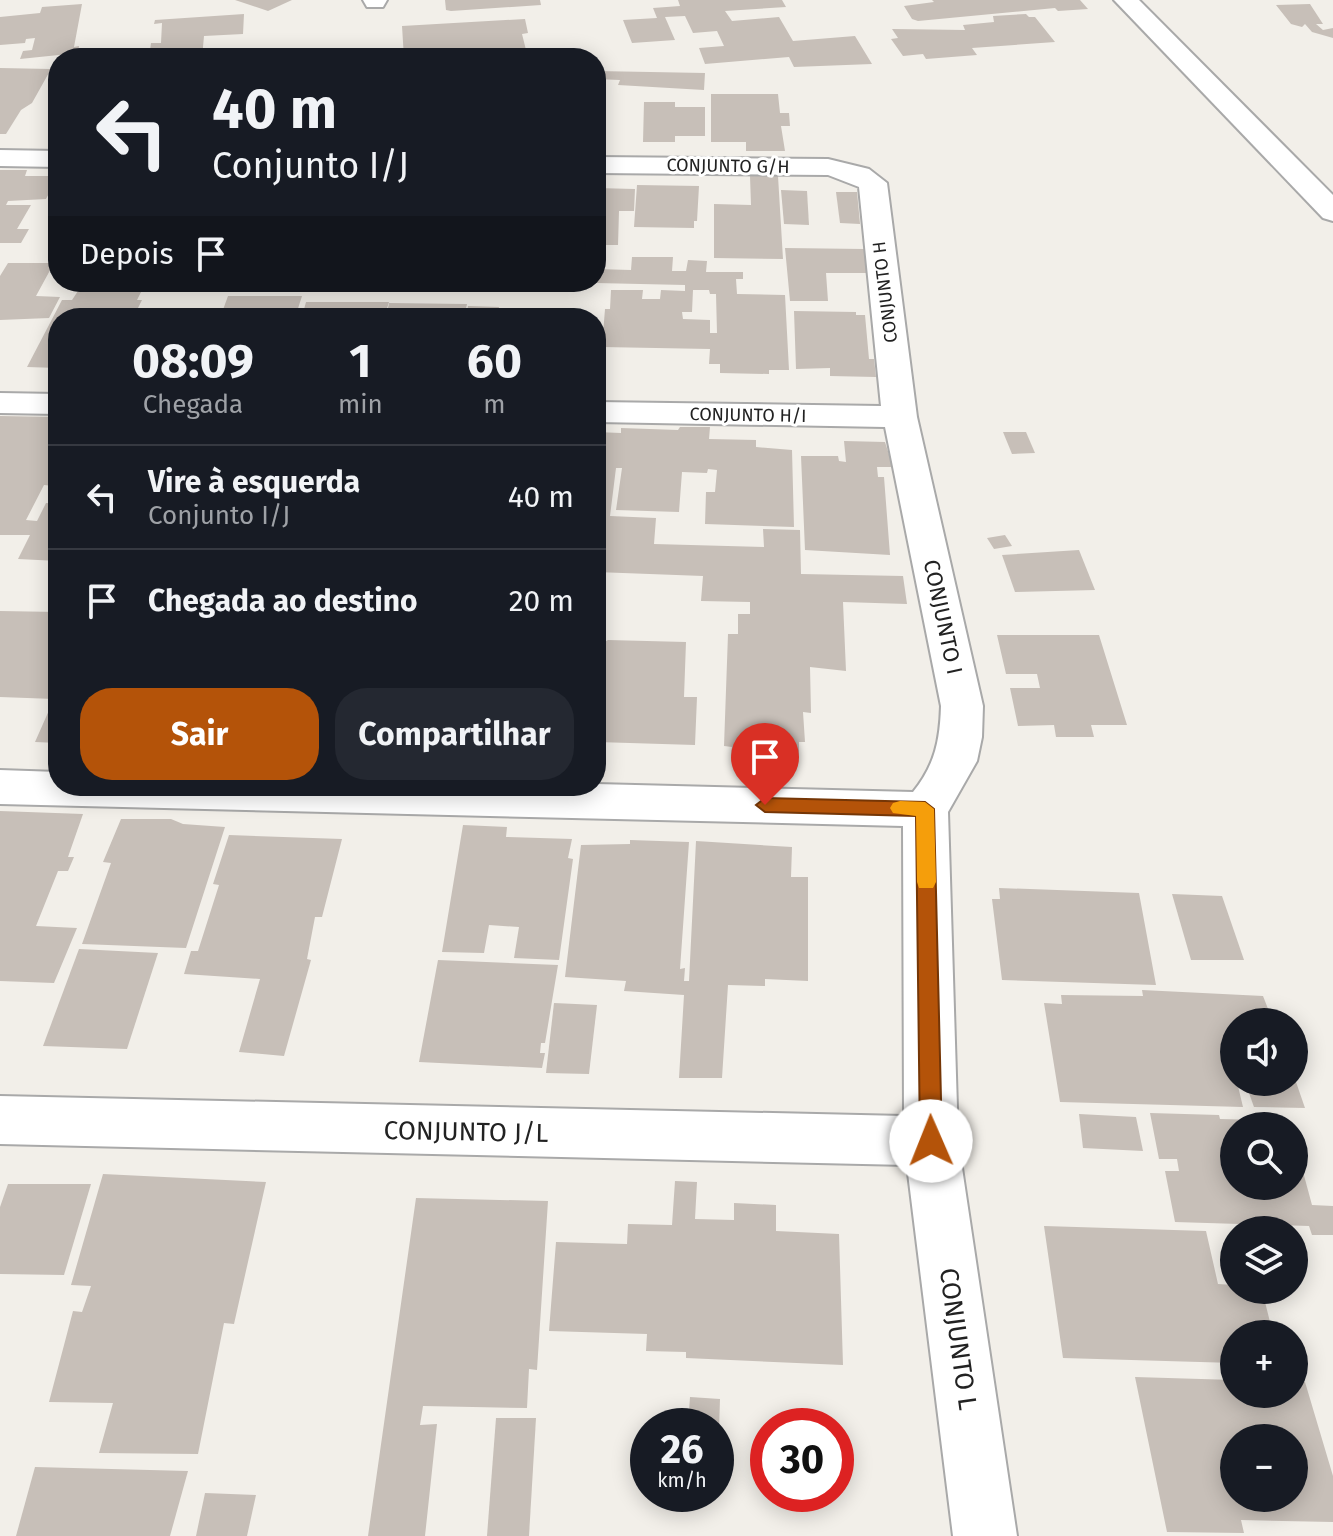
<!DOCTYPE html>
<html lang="pt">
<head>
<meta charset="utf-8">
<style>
	:root { --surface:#171b24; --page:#242831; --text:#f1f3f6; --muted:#9ea1a6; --line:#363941; --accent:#b45309 }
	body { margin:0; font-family:"Fira Sans",sans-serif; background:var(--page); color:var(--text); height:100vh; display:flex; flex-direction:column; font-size:30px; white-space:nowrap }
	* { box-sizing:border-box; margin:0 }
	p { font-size:26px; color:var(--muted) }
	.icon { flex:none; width:44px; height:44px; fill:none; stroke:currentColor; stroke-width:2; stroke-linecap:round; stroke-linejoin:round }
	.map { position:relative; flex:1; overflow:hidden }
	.panel { position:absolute; left:48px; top:308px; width:558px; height:488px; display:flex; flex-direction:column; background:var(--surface); border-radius:32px; box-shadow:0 4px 20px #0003 }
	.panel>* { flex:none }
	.banner { position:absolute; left:48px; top:48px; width:558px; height:244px; border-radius:32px; box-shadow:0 4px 20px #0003; background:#171b24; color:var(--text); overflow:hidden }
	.controls { position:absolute; left:1220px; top:1008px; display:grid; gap:16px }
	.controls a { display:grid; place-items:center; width:88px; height:88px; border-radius:50%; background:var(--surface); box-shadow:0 4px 20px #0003; font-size:40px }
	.speed { position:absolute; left:630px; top:1408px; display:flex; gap:16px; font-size:40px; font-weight:700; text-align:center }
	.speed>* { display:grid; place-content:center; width:104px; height:104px; border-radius:50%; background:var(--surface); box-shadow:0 4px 20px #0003; line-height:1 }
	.speed small { font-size:20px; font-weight:400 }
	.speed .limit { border:12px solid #d22; background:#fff; color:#111 }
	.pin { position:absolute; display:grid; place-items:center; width:68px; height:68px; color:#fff; margin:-82px -34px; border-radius:50% 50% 50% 0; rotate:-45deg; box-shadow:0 0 8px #0007 }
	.pin .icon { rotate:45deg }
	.me { position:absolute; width:88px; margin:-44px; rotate:359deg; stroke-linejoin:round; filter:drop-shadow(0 0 6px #0008) }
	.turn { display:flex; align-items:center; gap:28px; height:168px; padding:0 32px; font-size:36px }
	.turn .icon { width:104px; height:104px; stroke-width:2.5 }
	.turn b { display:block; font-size:56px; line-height:68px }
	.then { display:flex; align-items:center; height:76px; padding:0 32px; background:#0003; gap:16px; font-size:30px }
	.eta { display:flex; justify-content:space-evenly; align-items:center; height:136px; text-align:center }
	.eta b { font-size:48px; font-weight:700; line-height:56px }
	.cta { display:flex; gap:16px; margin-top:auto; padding:16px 32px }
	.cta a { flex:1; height:92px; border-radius:32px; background:var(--accent); color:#fff; font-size:32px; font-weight:700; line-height:92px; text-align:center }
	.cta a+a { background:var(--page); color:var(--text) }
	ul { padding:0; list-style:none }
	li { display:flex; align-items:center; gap:24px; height:104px; padding:0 32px; border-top:2px solid var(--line) }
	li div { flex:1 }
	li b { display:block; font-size:30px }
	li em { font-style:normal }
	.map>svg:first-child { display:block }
</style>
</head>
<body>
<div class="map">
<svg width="1333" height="1536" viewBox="0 0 1333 1536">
	<rect width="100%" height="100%" fill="#f2efe9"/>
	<g fill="#c7bfb8" fill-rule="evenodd">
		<path d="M235,0H292L268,11Z"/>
		<path d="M445,0H540L541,5L451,11L446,10Z"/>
		<path d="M678,0H782L786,7L725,11L732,21L779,17L793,41L855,36L872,64L794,67L789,57L705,64L699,48L724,46L717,31L693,33L685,16L665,17L675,40L632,43L623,20L657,18L653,8L680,6Z"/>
		<path d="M932,0H1080L1088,9L1058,11L1055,8L918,21L912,19L904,6L934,2Z"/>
		<path d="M82,4L74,47L79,46L78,53L20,59L23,51L32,50L35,38L26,39L25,43L0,45V17L40,13L42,7Z"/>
		<path d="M1310,4L1323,24H1316L1323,30L1333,28V38L1312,32L1305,24L1302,27L1291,24L1276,5Z"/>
		<path d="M244,14L243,34L204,36L202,58H149L151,43H161L162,23L154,24L155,20Z"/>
		<path d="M1026,14L1029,17H1035L1055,42L972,48L977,55L926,59L923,54L903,56L891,39L898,38L892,29L965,30L963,25L994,22L993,16Z"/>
		<path d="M525,19L528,33L522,34L528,58H474L473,55L404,58L402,26Z"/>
		<path d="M0,68L51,69L32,103L21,110L6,134H0Z"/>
		<path d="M596,71L705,73L704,90L618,85L620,80L596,79Z"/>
		<path d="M711,94H778L780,113H789L790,126H781L785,151H746V142H711Z"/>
		<path d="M644,102H675V107H705V136H675V142H643Z"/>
		<path d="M0,170H27L25,176H58L46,199L8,201L6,205H31L17,229H29L21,243H0Z"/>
		<path d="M750,176H778L783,259L714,258V204L751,205Z"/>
		<path d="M637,185L699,186L697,221H694V228L634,227Z"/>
		<path d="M596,188L635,189L634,211H619L618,245H596Z"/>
		<path d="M781,190L807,191L809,225L784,224Z"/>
		<path d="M836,192H857L860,224L840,223Z"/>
		<path d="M785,248L864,249L867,273H826L828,301H790Z"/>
		<path d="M632,257H673L672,271H686L688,260L707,261L706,272H743V279H736L737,294L785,295L789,370H769V374L720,373V364H709L710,349L602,347L605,309H610L611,290H643L642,299H660L661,290L685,291V285L596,283V269L631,270ZM693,290H709L710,294H716L717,333H710V320L683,319L682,312H692Z"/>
		<path d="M8,263H54L36,296L60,297L49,318L0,320V276Z"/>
		<path d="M84,282H105L102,289L142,290L137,300H142L133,318H58V368L27,367L62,300H72Z"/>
		<path d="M273,282H312L310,290L270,289Z"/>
		<path d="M487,282H551L550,292L485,291Z"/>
		<path d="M228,296H302L295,318H220Z"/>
		<path d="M306,302H389L384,318H323L324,313H303Z"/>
		<path d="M389,303L467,304L464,318H386Z"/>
		<path d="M468,306L499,307L497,318H466Z"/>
		<path d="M794,311L856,312V315H865L869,359H874L876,377L830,376V368L796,369Z"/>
		<path d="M153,312H211L209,318H150Z"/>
		<path d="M0,416L58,417V492H51L54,486L44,485L26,520L37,521L46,503L58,504V561L18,559L30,535H0Z"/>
		<path d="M680,427H710L709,439L756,440V447L792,450L794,527L705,524L706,492H715L717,470L708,469L707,473L682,472L679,512L616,510L622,468H616L610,516L656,518L654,544L764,547L763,529L800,530L801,574L903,576L907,604L843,602L846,671L810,667L811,713L803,712L805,742H799V758L731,756L732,747L724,746L728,634H738V614H750V602L701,601L703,576L596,572V432L621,433V428L678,430Z"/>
		<path d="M1003,432H1026L1035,453L1012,454Z"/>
		<path d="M844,441L885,442L893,467H877L878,477H884L890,555L805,550L801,456H838L839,461L846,462Z"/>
		<path d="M1005,535L1012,546L994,549L987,538Z"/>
		<path d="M1079,550L1095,590L1015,592L1002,555Z"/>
		<path d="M0,611L58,612V743L35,742L54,699L0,697Z"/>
		<path d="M997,635H1099L1127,725H1091L1094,737H1056L1054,725L1018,726L1010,688H1040L1037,674H1006Z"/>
		<path d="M608,640L686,642L684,697H697L695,745L597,742L603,677H596V647Z"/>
		<path d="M0,811L83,814L68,857H74L68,871H58L36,926L77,928L54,983L0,981Z"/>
		<path d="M121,819H171L183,824L225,827L186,948L82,944L111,863L103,862Z"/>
		<path d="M463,825L507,827L506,837L572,839L568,858L573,859L559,960L514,958L519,927L489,925L484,953L442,952Z"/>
		<path d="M229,835L342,839L322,917H315L307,959L311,960L284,1056L239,1052L260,979L184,974L191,951H198L219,885L213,884Z"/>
		<path d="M630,840L689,842L680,969L685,968L684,981H689L696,841L792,847L791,877H808V981L765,979V986L728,985L722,1078H679L684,995L624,991L626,981L565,977L581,845L630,844Z"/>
		<path d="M999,888L1139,893L1156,985L1002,980L992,899H1000Z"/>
		<path d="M1172,894L1222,896L1244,960H1191Z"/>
		<path d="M79,949L158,953L127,1049L43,1046Z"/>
		<path d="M438,960L558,965L545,1043H541L540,1053H545L542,1068L419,1062Z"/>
		<path d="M1142,990L1263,996L1272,1019H1239L1240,1022H1234V1050L1231,1043H1227L1234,1082H1237L1243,1107L1060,1102L1044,1003L1062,1004L1061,995L1143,996Z"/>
		<path d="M554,1003L597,1005L589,1074L546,1073Z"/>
		<path d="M1245,1082H1296L1305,1108L1254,1107Z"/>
		<path d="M1150,1113L1219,1115L1220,1119L1259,1120L1261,1126H1234V1186H1294V1156L1299,1157L1312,1205L1333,1206V1235H1312L1309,1226L1175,1222L1165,1171H1179L1177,1159H1159Z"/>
		<path d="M1079,1114L1136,1117L1143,1151L1083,1148Z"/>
		<path d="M103,1174L266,1182L234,1324L224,1323L198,1454L99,1453L113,1403L49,1402L73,1311L82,1312L91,1286L71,1285Z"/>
		<path d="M675,1181L697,1182L695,1219L734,1220V1203L776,1205V1231L839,1234L843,1365L686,1358V1352L646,1351L647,1334L549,1331L556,1242L627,1244L628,1224L672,1225Z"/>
		<path d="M8,1184H91L64,1275L0,1274V1207Z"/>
		<path d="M416,1198L548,1201L537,1370L529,1369L527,1408L423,1406L420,1425L437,1424L425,1536H368Z"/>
		<path d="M1044,1226L1206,1231L1218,1284L1234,1285V1290H1262L1273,1334H1234V1363L1063,1358Z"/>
		<path d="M1135,1377L1234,1380V1394H1294V1382H1305L1333,1476V1522L1241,1520L1244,1533L1167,1532ZM1234,1438H1294V1498H1234Z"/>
		<path d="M690,1397L720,1399L719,1430L716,1426H688Z"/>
		<path d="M496,1418H536L529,1536H487Z"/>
		<path d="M35,1467L188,1471L170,1536H16Z"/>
		<path d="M205,1493L256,1495L247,1536H196Z"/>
	</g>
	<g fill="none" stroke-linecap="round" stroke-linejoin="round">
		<g stroke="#a9a9a9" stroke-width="4">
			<g id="street">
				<path d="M363,0H387L383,7H367Z"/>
				<path d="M1114,0H1139L1333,195V221L1323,218Z"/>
				<path d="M0,150L58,151V167L0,166Z"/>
				<path d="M596,157L828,159L869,169L887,183L917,417L983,706L982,737L977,761L948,812L958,1141L1017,1536H953L907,1165L0,1144V1096L904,1116L903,826L0,804V770L58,772V786L596,784L913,792C935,765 940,740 941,706L885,427L596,422V402L881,406L859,187L828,175L596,173Z"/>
				<path d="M0,393L58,394V414L0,413Z"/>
			</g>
		</g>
		<use href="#street" fill="#fff" fill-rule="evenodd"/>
	</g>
	<path fill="#b45309" stroke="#753606" stroke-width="2" d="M765,798L925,802L934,809L942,1141L939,1149L931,1151L923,1149L920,1141L916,816L765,812L756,805Z"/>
	<path fill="#f59e0b" d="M900,801L925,802L934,809L936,882L933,888H919L917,882L916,816L893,813L890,808L893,803Z"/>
	<g text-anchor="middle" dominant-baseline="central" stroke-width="6" stroke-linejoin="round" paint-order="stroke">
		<g font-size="18" fill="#222" stroke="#fff">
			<text transform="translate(728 166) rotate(1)">CONJUNTO G/H</text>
			<text transform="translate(885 292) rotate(-97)">CONJUNTO H</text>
			<text transform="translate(748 415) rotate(1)">CONJUNTO H/I</text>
		</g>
		<g font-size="22" fill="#222" stroke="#fff">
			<text transform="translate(943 617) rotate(78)">CONJUNTO I</text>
		</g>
		<g font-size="26" fill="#222" stroke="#fff">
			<text transform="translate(466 1132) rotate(1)">CONJUNTO J/L</text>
			<text transform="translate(958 1339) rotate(82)">CONJUNTO L</text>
		</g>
	</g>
</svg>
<div class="controls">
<a><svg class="icon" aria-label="sound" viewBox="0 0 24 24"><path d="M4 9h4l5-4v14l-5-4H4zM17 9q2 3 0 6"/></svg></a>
<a><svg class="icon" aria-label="search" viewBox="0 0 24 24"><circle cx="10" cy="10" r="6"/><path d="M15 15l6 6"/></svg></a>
<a><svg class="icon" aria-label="layers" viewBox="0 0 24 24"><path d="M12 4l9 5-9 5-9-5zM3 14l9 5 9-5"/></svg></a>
<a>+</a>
<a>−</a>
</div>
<div class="speed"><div>26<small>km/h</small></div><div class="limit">30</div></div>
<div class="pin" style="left:765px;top:805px;background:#d93025"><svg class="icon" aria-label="arrive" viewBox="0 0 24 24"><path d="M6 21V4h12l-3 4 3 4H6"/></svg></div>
<svg class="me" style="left:931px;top:1141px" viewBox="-20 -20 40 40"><circle r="19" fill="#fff"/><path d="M0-13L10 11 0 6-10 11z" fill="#b45309"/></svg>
<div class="banner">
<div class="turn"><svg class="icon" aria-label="left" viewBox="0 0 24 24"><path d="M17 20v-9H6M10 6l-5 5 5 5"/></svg><div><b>40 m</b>Conjunto I/J</div></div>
<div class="then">Depois<svg class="icon" aria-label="arrive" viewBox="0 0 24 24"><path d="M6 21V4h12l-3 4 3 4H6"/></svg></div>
</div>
<section class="panel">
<div class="eta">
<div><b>08:09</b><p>Chegada</p></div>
<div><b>1</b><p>min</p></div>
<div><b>60</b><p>m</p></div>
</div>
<ul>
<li><svg class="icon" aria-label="left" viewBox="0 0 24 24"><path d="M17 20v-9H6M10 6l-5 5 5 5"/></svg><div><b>Vire à esquerda</b><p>Conjunto I/J</p></div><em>40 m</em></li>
<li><svg class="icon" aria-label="arrive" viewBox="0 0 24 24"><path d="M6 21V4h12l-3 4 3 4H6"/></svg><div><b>Chegada ao destino</b></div><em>20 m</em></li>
</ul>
<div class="cta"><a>Sair</a><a>Compartilhar</a></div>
</section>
</div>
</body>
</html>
